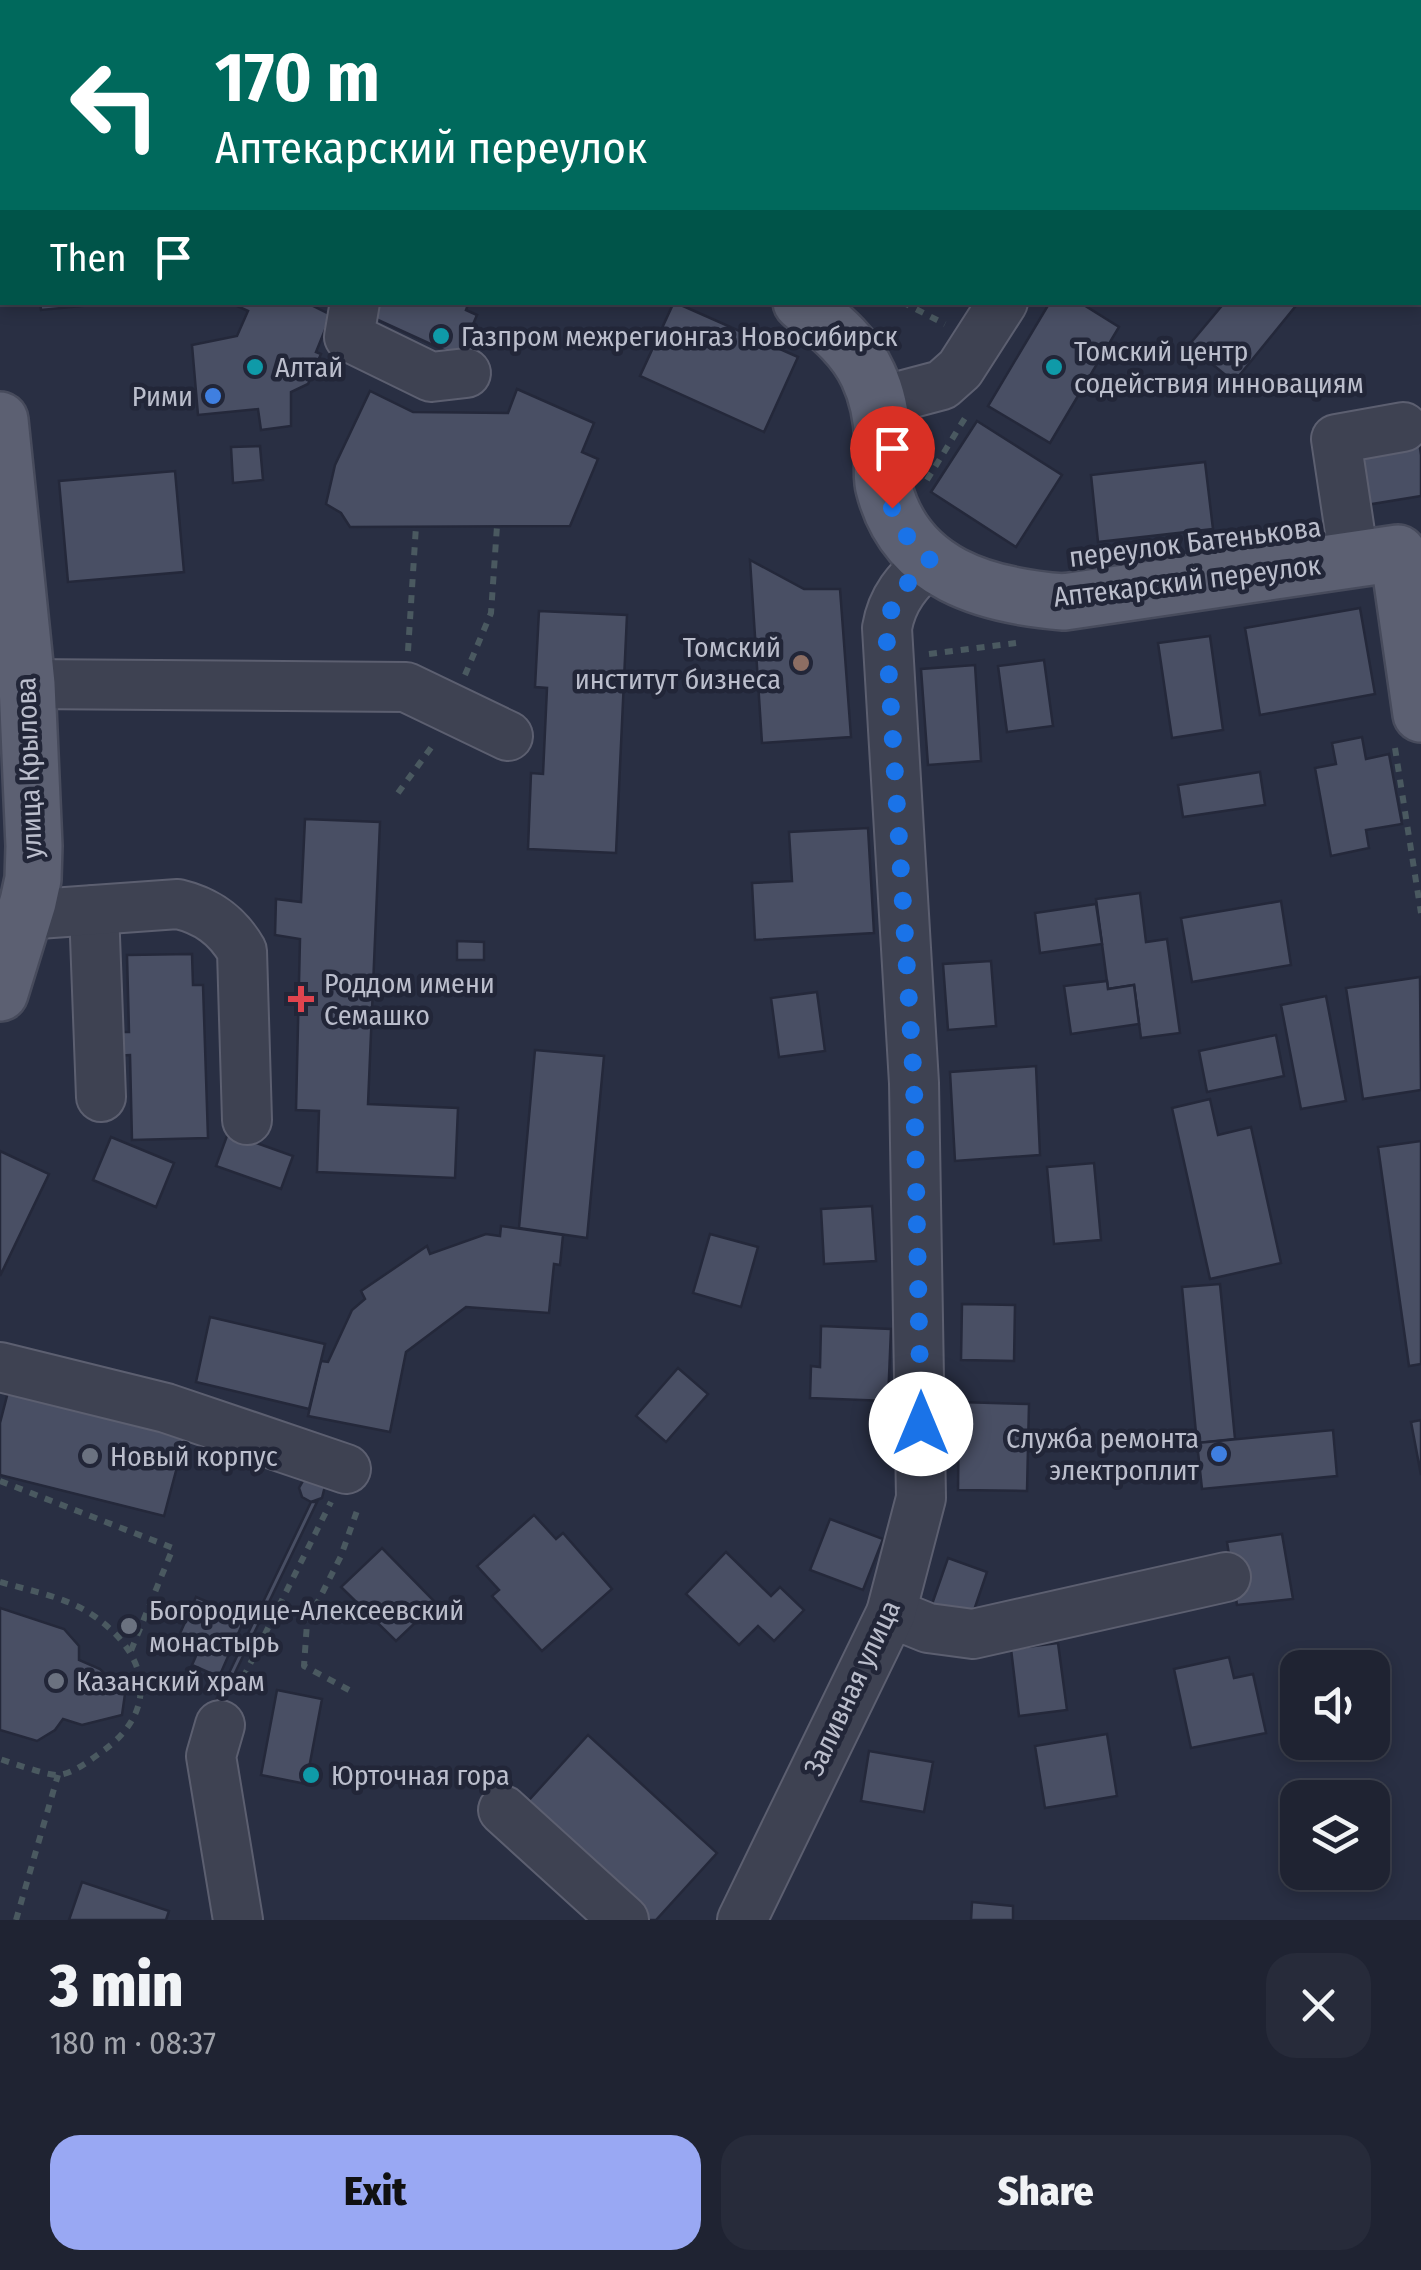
<!DOCTYPE html>
<html lang="en">
<head>
<meta charset="utf-8">
<style>
	:root { --surface:#1f2332; --page:#272b3a; --text:#f1f3f6; --muted:#a1a4ac; --line:#3c404d; --accent:#99a8f3 }
	body { margin:0; font-family:"Fira Sans Condensed",sans-serif; background:var(--page); color:var(--text); height:100vh; display:flex; flex-direction:column; font-size:38px; white-space:nowrap }
	* { box-sizing:border-box; margin:0 }
	p { font-size:32px; color:var(--muted) }
	.icon { flex:none; width:55px; height:55px; fill:none; stroke:currentColor; stroke-width:2; stroke-linecap:round; stroke-linejoin:round }
	.map { position:relative; height:1920px; overflow:hidden }
	.details { display:flex; flex-direction:column; background:var(--surface); flex:1 }
	.details>* { flex:none }
	.hud { position:absolute; left:0px; top:0px; width:1422px; height:305px; box-shadow:0 5px 15px #0003,0 0 0 2px var(--line); background:#00695c; color:#fff; overflow:hidden }
	.tools { position:absolute; left:1280px; top:1650px; display:grid; gap:20px }
	.tools a { display:grid; place-items:center; width:110px; height:110px; border-radius:20px; background:var(--surface); box-shadow:0 5px 15px #0003,0 0 0 2px var(--line); font-size:50px }
	.pin { position:absolute; display:grid; place-items:center; width:85px; height:85px; color:#fff; margin:-102px -42px; border-radius:50% 50% 50% 0; rotate:-45deg; box-shadow:0 0 10px #0007 }
	.pin .icon { rotate:45deg }
	.me { position:absolute; width:110px; margin:-55px; rotate:0deg; stroke-linejoin:round; filter:drop-shadow(0 0 8px #0008) }
	.turn { display:flex; align-items:center; gap:35px; height:210px; padding:0 50px; font-size:45px }
	.turn .icon { width:130px; height:130px; stroke-width:2.5 }
	.turn b { display:block; font-size:70px; line-height:85px }
	.then { display:flex; align-items:center; height:95px; padding:0 50px; background:#0003; gap:20px; font-size:38px }
	.round { display:grid; place-items:center; flex:none; width:105px; height:105px; border-radius:30px; background:var(--page) }
	.overview { display:flex; align-items:center; justify-content:space-between; height:170px; padding:0 50px }
	h1 { font-size:60px; font-weight:800; line-height:75px }
	.cta { display:flex; gap:20px; margin-top:auto; padding:20px 50px }
	.cta a { flex:1; height:115px; border-radius:30px; background:var(--accent); color:#111; font-size:40px; font-weight:800; line-height:115px; text-align:center }
	.cta a+a { background:var(--page); color:var(--text) }
	.map>svg:first-child { display:block }
</style>
</head>
<body>
<div class="map">
<svg width="1421" height="1920" viewBox="0 0 1421 1920">
	<rect width="100%" height="100%" fill="#292f43"/>
	<g fill="#494f64" stroke="#24283a" stroke-width="2.5">
		<path d="M294,0H405L408,1L293,2Z"/>
		<path d="M880,0H990L992,1L878,2Z"/>
		<path d="M1062,0H1136L1135,2H1061Z"/>
		<path d="M40,302H123L41,310Z"/>
		<path d="M239,302H305L331,315L316,352L321,354L308,384L291,392V426L261,430L258,409L198,415L192,345L237,336L248,311L237,306Z"/>
		<path d="M373,302H469L466,310L477,315L459,357L367,315Z"/>
		<path d="M674,302L798,357L764,432L640,376Z"/>
		<path d="M1050,302H1079L1119,327L1050,443L988,406Z"/>
		<path d="M1225,302H1299L1234,382L1189,345Z"/>
		<path d="M517,389L594,423L582,452L598,459L570,526L350,527L341,513L326,504L335,465L370,391L413,412L508,413Z"/>
		<path d="M977,421L1062,475L1016,547L931,492Z"/>
		<path d="M1418,434L1421,455V496L1366,505L1343,446Z"/>
		<path d="M260,446L263,480L233,483L231,447Z"/>
		<path d="M1205,462L1213,529L1098,542L1091,475Z"/>
		<path d="M175,471L184,572L68,582L59,481Z"/>
		<path d="M750,560L804,589H840L851,737L762,743Z"/>
		<path d="M1360,608L1375,694L1260,715L1245,628Z"/>
		<path d="M539,611L627,615L616,853L528,849L531,773L543,774L547,688L535,687Z"/>
		<path d="M1210,636L1223,730L1172,738L1158,643Z"/>
		<path d="M1044,660L1053,726L1007,732L998,666Z"/>
		<path d="M975,665L981,761L928,765L921,669Z"/>
		<path d="M1362,737L1366,759L1389,754L1402,824L1366,830L1369,848L1331,856L1315,768L1336,764L1332,743Z"/>
		<path d="M1260,772L1265,805L1183,817L1178,785Z"/>
		<path d="M305,819L380,822L368,1104L458,1108L455,1178L317,1172L319,1111L296,1110L300,939L275,935L276,899L301,902Z"/>
		<path d="M868,828L874,933L755,940L752,883L792,881L789,832Z"/>
		<path d="M1140,893L1146,942L1167,939L1180,1033L1141,1038L1134,985L1108,989L1096,899Z"/>
		<path d="M1281,901L1291,965L1192,982L1181,918Z"/>
		<path d="M1096,904L1102,944L1040,953L1035,913Z"/>
		<path d="M457,941L484,942V960H457Z"/>
		<path d="M192,954L193,985H203L208,1138L132,1140L130,1055L111,1056L110,1032H129L127,955Z"/>
		<path d="M991,961L996,1026L948,1030L943,964Z"/>
		<path d="M1420,977L1421,1090L1363,1099L1346,988Z"/>
		<path d="M1107,981L1108,989L1134,985L1139,1024L1071,1034L1064,986Z"/>
		<path d="M817,992L825,1051L779,1057L771,998Z"/>
		<path d="M1326,996L1346,1101L1301,1109L1281,1005Z"/>
		<path d="M1276,1035L1284,1076L1207,1092L1199,1051Z"/>
		<path d="M535,1050L604,1056L587,1238L519,1228Z"/>
		<path d="M1036,1066L1040,1155L955,1161L950,1072Z"/>
		<path d="M1210,1099L1218,1135L1251,1127L1281,1263L1210,1279L1172,1108Z"/>
		<path d="M228,1133L293,1156L281,1189L216,1166Z"/>
		<path d="M111,1137L174,1163L156,1207L93,1180Z"/>
		<path d="M1421,1141V1364L1409,1366L1378,1147Z"/>
		<path d="M0,1151L49,1174L0,1276Z"/>
		<path d="M1094,1163L1101,1240L1054,1244L1047,1167Z"/>
		<path d="M872,1206L876,1261L824,1264L821,1209Z"/>
		<path d="M501,1226L563,1235L560,1265L554,1264L549,1313L466,1307L406,1352L390,1432L308,1416L321,1361L328,1362L352,1310L365,1299L361,1291L427,1246L430,1254L486,1234L500,1236Z"/>
		<path d="M710,1234L758,1247L741,1307L693,1293Z"/>
		<path d="M1220,1284L1235,1439L1197,1443L1182,1287Z"/>
		<path d="M962,1304L1015,1305L1014,1361L961,1360Z"/>
		<path d="M210,1317L325,1344L309,1409L196,1382Z"/>
		<path d="M821,1326L891,1329L888,1401L810,1398L811,1366L820,1367Z"/>
		<path d="M678,1368L708,1394L666,1442L636,1416Z"/>
		<path d="M8,1392L185,1437L164,1516L0,1475V1423Z"/>
		<path d="M959,1402L1029,1404L1027,1491L958,1490Z"/>
		<path d="M1421,1420V1475L1411,1422Z"/>
		<path d="M1333,1430L1337,1476L1202,1489L1197,1443Z"/>
		<path d="M304,1479L325,1486L322,1498L311,1502L302,1497L299,1488Z"/>
		<path d="M311,1502H317L198,1750H192Z"/>
		<path d="M534,1515L556,1539L563,1533L612,1589L542,1651L492,1596L499,1590L477,1566Z"/>
		<path d="M830,1519L883,1539L863,1590L810,1570Z"/>
		<path d="M1282,1534L1293,1599L1237,1605L1227,1542Z"/>
		<path d="M382,1548L436,1603L396,1641L341,1587Z"/>
		<path d="M726,1552L771,1596L780,1587L804,1610L774,1641L758,1626L739,1645L686,1594Z"/>
		<path d="M948,1558L987,1572L970,1622L931,1607Z"/>
		<path d="M196,1597L245,1618L219,1677L192,1665L200,1647L178,1638Z"/>
		<path d="M0,1608L64,1629L79,1646V1660L100,1669L125,1694L122,1715L82,1725L63,1719L55,1730L37,1741L0,1730Z"/>
		<path d="M1058,1643L1067,1710L1019,1716L1011,1649Z"/>
		<path d="M1229,1657L1234,1678L1253,1674L1266,1733L1191,1748L1174,1669Z"/>
		<path d="M277,1690L322,1699L306,1784L261,1775Z"/>
		<path d="M1107,1734L1117,1796L1045,1808L1035,1746Z"/>
		<path d="M588,1735L717,1853L656,1920H643L521,1809Z"/>
		<path d="M869,1751L933,1762L924,1812L861,1801Z"/>
		<path d="M82,1882L169,1911L166,1920H69Z"/>
		<path d="M972,1902L1013,1906V1920H971Z"/>
	</g>
	<g fill="none" stroke-linecap="round" stroke-linejoin="round">
		<g stroke="#5c5f70" stroke-width="52">
			<g id="minor">
				<path d="M1296,0L1300,2"/>
				<path d="M485,2L488,0"/>
				<path d="M1195,2L1197,0"/>
				<path d="M1420,63L1421,64"/>
				<path d="M0,189H2"/>
				<path d="M355,302L349,337L431,377L466,373"/>
				<path d="M878,402L942,385L960,369L1003,302"/>
				<path d="M1354,559L1336,439L1403,427"/>
				<path d="M27,684L406,687L508,736"/>
				<path d="M94,910L101,1097"/>
				<path d="M24,915L178,904C207,911 227,925 242,951L247,1120"/>
				<path d="M0,1367L166,1408L346,1469"/>
				<path d="M891,1613L928,1628L973,1634L1226,1577"/>
				<path d="M220,1725L211,1756L238,1920"/>
				<path d="M503,1810L624,1920"/>
				<path d="M742,1920L891,1613L921,1498L914,1083L887,628C892,598 908,581 930,560"/>
			</g>
		</g>
		<g stroke="#474b5c" stroke-width="60">
			<g id="major">
				<path d="M54,0L62,2"/>
				<path d="M801,302C827,324 854,344 868,375C878,396 882,419 883,442C884,457 880,474 884,488C906,574 986,596 1064,602L1398,553L1421,714"/>
				<path d="M0,420L27,684L34,846L33,879L28,902L0,993"/>
			</g>
		</g>
		<g stroke="#4a5960" stroke-width="6" stroke-dasharray="8 8" stroke-linecap="butt">
			<path d="M902,302L945,324"/>
			<path d="M927,480L965,418"/>
			<path d="M408,651L416,526"/>
			<path d="M929,654L1016,643"/>
			<path d="M465,675L491,613L497,526"/>
			<path d="M1395,748L1421,913"/>
			<path d="M398,793L433,745"/>
			<path d="M0,1481L173,1548L130,1653"/>
			<path d="M0,1582C31,1591 67,1597 94,1616C150,1655 160,1712 100,1753C89,1761 74,1773 59,1775C49,1776 12,1763 0,1759"/>
			<path d="M349,1690L304,1666L307,1623L341,1556L359,1505"/>
			<path d="M236,1692L331,1502"/>
			<path d="M16,1920L58,1775"/>
		</g>
		<use href="#minor" stroke="#3e4252" stroke-width="48"/>
		<use href="#major" stroke="#5c6072" stroke-width="55"/>
	</g>
	<g fill="none" stroke-linecap="round" stroke-linejoin="round">
		<path stroke="#1a73e8" stroke-width="18" stroke-dasharray="0 32.4" d="M892,508L901,530L930,560C908,581 892,598 886,628L914,1083L921,1424"/>
	</g>
	<g fill="#0f9aa8" stroke="#222638" stroke-width="4">
		<circle cx="441" cy="336" r="10"/>
		<circle cx="255" cy="367" r="10"/>
		<circle cx="1054" cy="367" r="10"/>
		<circle cx="311" cy="1775" r="10"/>
	</g>
	<g fill="#3f7fe0" stroke="#222638" stroke-width="4">
		<circle cx="213" cy="396" r="10"/>
		<circle cx="1219" cy="1454" r="10"/>
	</g>
	<circle fill="#8d6e63" stroke="#222638" stroke-width="4" cx="801" cy="663" r="10"/>
	<path fill="#e0444e" stroke="#222638" stroke-width="4" d="M296 984h10v10h10v10h-10v10h-10v-10h-10v-10h10z"/>
	<g fill="#6b7280" stroke="#222638" stroke-width="4">
		<circle cx="90" cy="1456" r="10"/>
		<circle cx="129" cy="1626" r="10"/>
		<circle cx="56" cy="1681" r="10"/>
	</g>
	<g text-anchor="middle" dominant-baseline="central" stroke-width="9" stroke-linejoin="round" paint-order="stroke">
		<g font-size="28" fill="#bbbecc" stroke="#222638" text-anchor="start">
			<text x="461" y="336">Газпром межрегионгаз Новосибирск</text>
			<text x="1074" y="351">Томский центр<tspan x="1074" dy="32">содействия инновациям</tspan></text>
			<text x="275" y="367">Алтай</text>
			<text x="193" y="396" text-anchor="end">Рими</text>
			<text x="781" y="647" text-anchor="end">Томский<tspan x="781" dy="32">институт бизнеса</tspan></text>
			<text x="324" y="983">Роддом имени<tspan x="324" dy="32">Семашко</tspan></text>
			<text x="1199" y="1438" text-anchor="end">Служба ремонта<tspan x="1199" dy="32">электроплит</tspan></text>
			<text x="110" y="1456">Новый корпус</text>
			<text x="149" y="1610">Богородице-Алексеевский<tspan x="149" dy="32">монастырь</tspan></text>
			<text x="76" y="1681">Казанский храм</text>
			<text x="331" y="1775">Юрточная гора</text>
		</g>
		<g font-size="28" fill="#bbbecc" stroke="#222638">
			<text transform="translate(1195 542) rotate(-7)">переулок Батенькова</text>
			<text transform="translate(1187 581) rotate(-7)">Аптекарский переулок</text>
			<text transform="translate(29 768) rotate(-92)">улица Крылова</text>
			<text transform="translate(852 1688) rotate(-65)">Заливная улица</text>
		</g>
	</g>
</svg>
<div class="tools">
<a><svg class="icon" aria-label="sound" viewBox="0 0 24 24"><path d="M4 9h4l5-4v14l-5-4H4zM17 9q2 3 0 6"/></svg></a>
<a><svg class="icon" aria-label="layers" viewBox="0 0 24 24"><path d="M12 4l9 5-9 5-9-5zM3 14l9 5 9-5"/></svg></a>
</div>
<div class="pin" style="left:892px;top:508px;background:#d93025"><svg class="icon" aria-label="arrive" viewBox="0 0 24 24"><path d="M6 21V4h12l-3 4 3 4H6"/></svg></div>
<svg class="me" style="left:921px;top:1424px" viewBox="-20 -20 40 40"><circle r="19" fill="#fff"/><path d="M0-13L10 11 0 6-10 11z" fill="#1a73e8"/></svg>
<div class="hud">
<div class="turn"><svg class="icon" aria-label="left" viewBox="0 0 24 24"><path d="M17 20v-9H6M10 6l-5 5 5 5"/></svg><div><b>170 m</b>Аптекарский переулок</div></div>
<div class="then">Then<svg class="icon" aria-label="arrive" viewBox="0 0 24 24"><path d="M6 21V4h12l-3 4 3 4H6"/></svg></div>
</div>
</div>
<section class="details">
<div class="overview"><div><h1>3 min</h1><p>180 m · 08:37</p></div><a class="round"><svg class="icon" aria-label="close" viewBox="0 0 24 24"><path d="M6 6l12 12M18 6L6 18"/></svg></a></div>
<div class="cta"><a>Exit</a><a>Share</a></div>
</section>
</body>
</html>
